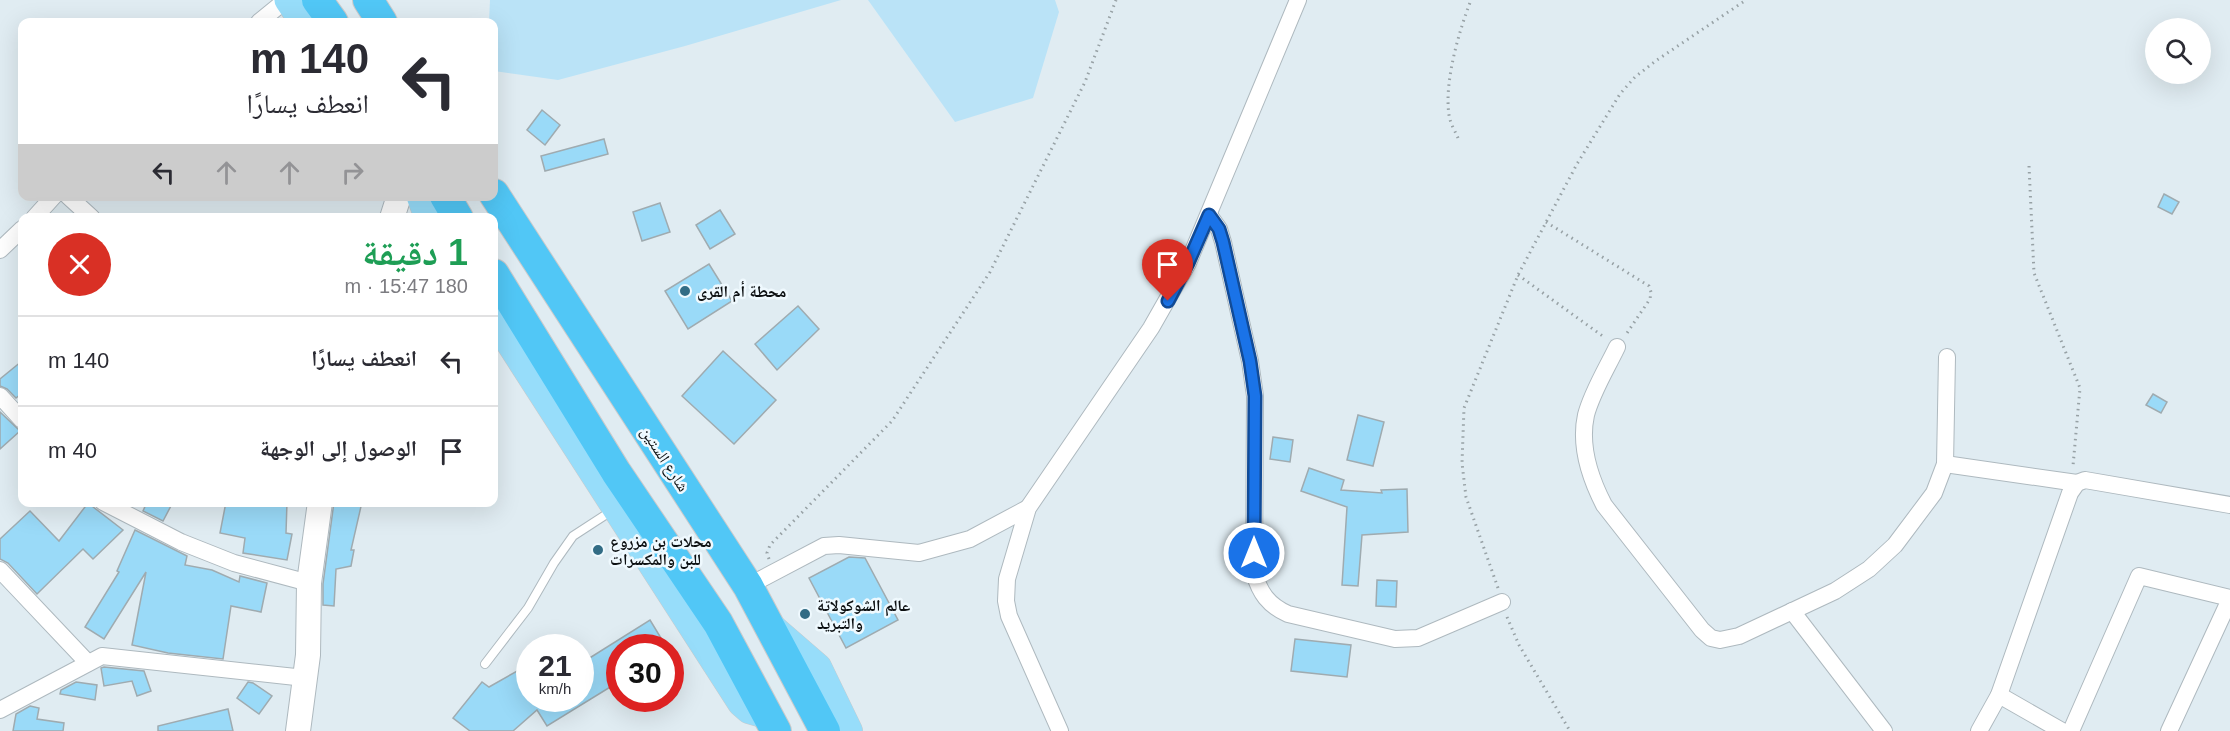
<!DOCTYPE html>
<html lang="ar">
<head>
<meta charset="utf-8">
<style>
	:root { --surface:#fff; --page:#f2f2f3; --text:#2b2b33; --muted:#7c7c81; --line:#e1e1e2 }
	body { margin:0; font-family:Helvetica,"Noto Naskh Arabic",sans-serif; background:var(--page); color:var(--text); direction:rtl; height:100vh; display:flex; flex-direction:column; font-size:22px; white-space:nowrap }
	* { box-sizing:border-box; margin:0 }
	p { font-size:20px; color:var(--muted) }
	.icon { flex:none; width:33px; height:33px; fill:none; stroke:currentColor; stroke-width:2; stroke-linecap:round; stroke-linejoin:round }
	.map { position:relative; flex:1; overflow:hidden; direction:ltr }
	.details { position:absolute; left:18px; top:213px; width:480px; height:294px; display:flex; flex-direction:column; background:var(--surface); border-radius:12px; box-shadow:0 6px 24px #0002; direction:rtl }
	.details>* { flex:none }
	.hud { position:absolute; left:18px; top:18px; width:480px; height:183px; border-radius:12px; box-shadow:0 6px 24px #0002; direction:rtl; background:#fff; color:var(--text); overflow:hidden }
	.tools { position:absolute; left:2145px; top:18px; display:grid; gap:12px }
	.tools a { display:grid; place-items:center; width:66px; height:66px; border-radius:50%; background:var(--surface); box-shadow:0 6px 24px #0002; font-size:30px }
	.speed { position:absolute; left:516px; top:634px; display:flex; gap:12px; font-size:30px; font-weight:700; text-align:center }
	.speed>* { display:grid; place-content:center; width:78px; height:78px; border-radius:50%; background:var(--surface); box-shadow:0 6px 24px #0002; line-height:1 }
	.speed small { font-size:15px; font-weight:400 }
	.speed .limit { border:9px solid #d22; background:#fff; color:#111 }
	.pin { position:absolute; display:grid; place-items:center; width:51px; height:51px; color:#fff; margin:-62px -26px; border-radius:50% 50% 50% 0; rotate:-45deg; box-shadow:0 0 6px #0007 }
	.pin .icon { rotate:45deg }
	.me { position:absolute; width:66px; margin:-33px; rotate:0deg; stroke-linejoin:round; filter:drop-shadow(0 0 4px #0008) }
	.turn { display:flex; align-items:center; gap:21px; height:126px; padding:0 30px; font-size:27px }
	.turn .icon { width:78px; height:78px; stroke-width:2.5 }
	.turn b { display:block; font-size:42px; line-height:51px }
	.lanes { display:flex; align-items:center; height:57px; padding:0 30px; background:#0003; justify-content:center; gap:30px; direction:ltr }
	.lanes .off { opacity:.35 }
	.round { display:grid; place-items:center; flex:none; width:63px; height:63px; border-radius:32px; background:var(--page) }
	.head { display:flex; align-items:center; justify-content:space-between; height:102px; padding:0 30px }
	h1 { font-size:36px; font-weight:700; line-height:45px; color:#1e9e55 }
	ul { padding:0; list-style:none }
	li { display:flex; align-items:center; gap:18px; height:90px; padding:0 30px; border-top:2px solid var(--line) }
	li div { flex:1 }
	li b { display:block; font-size:22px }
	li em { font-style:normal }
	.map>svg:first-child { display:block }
</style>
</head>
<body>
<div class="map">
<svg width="2230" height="731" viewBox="0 0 2230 731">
	<rect width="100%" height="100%" fill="#e0ecf2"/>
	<g fill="#bae3f7">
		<path d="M490,0H841L685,46L558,80L494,71V22H489Z"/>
		<path d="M868,0H1055L1059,12L1033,98L955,122Z"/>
	</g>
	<g fill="#9adaf8" stroke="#9fabb0" stroke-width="1.5">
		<path d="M542,110L560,125L545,145L527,130Z"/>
		<path d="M604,139L608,154L545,171L541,156Z"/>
		<path d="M2164,194L2179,202L2172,214L2158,207Z"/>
		<path d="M660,203L670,232L642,241L633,212Z"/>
		<path d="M720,210L735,234L710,249L696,225Z"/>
		<path d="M709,264L732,301L688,329L665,291Z"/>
		<path d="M798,306L819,329L777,370L755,344Z"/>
		<path d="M723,351L776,400L734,444L682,396Z"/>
		<path d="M22,361V393L16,398L7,389L0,386V379Z"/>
		<path d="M2153,394L2167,402L2161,413L2146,405Z"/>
		<path d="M0,412L20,431L0,449Z"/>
		<path d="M1358,415L1384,422L1373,466L1347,460Z"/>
		<path d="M1273,437L1293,440L1290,462L1270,459Z"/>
		<path d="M1309,468L1344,480L1341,490L1382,493L1381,490L1407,489L1408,532L1362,535L1358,586L1342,585L1347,507L1301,491Z"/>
		<path d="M147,502H173L163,521L143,511Z"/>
		<path d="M226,502H287L286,533L292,534L287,560L243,553L245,538L220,533Z"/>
		<path d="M334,502H362L351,550H354L351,566L336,569L334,606L323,605V584Z"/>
		<path d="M88,503L123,530L93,559L83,549L37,594L8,563L0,559V539L30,511L59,541Z"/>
		<path d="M135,530L187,556L185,565L212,570L239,582L240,576L267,583L261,612L231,606L223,659L168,653L132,645L146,572L104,639L85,627L119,572L117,571Z"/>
		<path d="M849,557L865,558L898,620L846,648L809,578Z"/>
		<path d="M1377,580L1397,581L1396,607L1376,606Z"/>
		<path d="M650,620L667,648H620V681L547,726L537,710L513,731H470L453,718L482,682L489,687L519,670L530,688V699H580V664Z"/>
		<path d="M1295,639L1351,645L1347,677L1291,671Z"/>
		<path d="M104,667L144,671L151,691L137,696L132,681L104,686L101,668Z"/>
		<path d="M76,682L97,685L95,700L60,694L61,690Z"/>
		<path d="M248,682L253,683L272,696L259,714L237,698Z"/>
		<path d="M30,706L39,708L37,719L64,723L63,731H13L16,714Z"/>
		<path d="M228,709L233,731H158V726Z"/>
	</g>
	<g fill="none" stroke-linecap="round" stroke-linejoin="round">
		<g stroke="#aeb9bf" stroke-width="10">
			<path id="lane" d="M485,664L528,608L554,563L573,536L613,510"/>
		</g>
		<g stroke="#aeb9bf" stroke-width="18">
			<g id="street">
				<path d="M259,22L286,0"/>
				<path d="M68,196L92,218"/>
				<path d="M1209,215L1219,229L1223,242L1250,361L1255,396L1254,573C1260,593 1268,605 1288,614L1395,639L1418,638L1502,602"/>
				<path d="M34,218L54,196"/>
				<path d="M0,250L22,229"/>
				<path d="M1617,347C1607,368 1592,392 1586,415C1579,447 1590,478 1604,505L1702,630L1711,638L1720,640L1739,636L1835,591L1869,569L1895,545L1934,493L1945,464L1947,357"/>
				<path d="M0,396L22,420"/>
				<path d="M1945,464L2077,483"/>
				<path d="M103,502L181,542L234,563L309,583"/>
				<path d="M0,570L88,663"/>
				<path d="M748,586L824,546L839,545L919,553L970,539L1028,508"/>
				<path d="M1792,611L1884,731"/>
				<path d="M1999,695L2062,731"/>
				<path d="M0,710L102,656L305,678"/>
				<path d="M1060,731L1009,616L1006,601L1007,579L1028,508L1151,328L1188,263L1298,0"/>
				<path d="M1979,731L1999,695L2070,493L2077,483L2085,480L2230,505"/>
				<path d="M2071,731L2139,576L2230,598"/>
				<path d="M2169,731L2230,599"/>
			</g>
		</g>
		<g stroke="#aeb9bf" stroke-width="26">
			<g id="secondary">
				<path d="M392,218L399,196"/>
				<path d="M298,731L308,655L309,583L320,502"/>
			</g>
		</g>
		<g stroke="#cacacb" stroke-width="28">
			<g id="primary">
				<path d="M288,0L303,22"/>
				<path d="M420,196L428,218"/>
				<path d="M494,319L741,703L749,710L769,716"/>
				<path d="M773,628L818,667L849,731"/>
			</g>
		</g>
		<g stroke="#cacacb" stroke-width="32">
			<g id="highway">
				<path d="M317,0L333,22"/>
				<path d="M368,0L382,22"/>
				<path d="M494,194L748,586L825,731"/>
				<path d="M445,196L458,218"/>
				<path d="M494,274L616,472L718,623L776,731"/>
			</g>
		</g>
		<g stroke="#97a1a5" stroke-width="3" stroke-dasharray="1.5 4.5" stroke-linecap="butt">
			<path d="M1458,138C1455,131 1450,123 1449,115C1444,82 1459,31 1471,0"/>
			<path d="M2029,166L2034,273L2080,388L2073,466"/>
			<path d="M1546,222L1649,286L1651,292L1650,299L1625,336"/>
			<path d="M1518,275L1604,337"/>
			<path d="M769,559L767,553L770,545L892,421L990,272L1085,82L1116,0"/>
			<path d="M1498,588L1466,497L1462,463L1464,408L1518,275L1577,164L1620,94L1635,77L1657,60L1746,0"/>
			<path d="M1507,617L1519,645L1570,731"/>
		</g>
		<use href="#lane" stroke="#fff" stroke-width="8"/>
		<use href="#street" stroke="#fff" stroke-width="16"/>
		<use href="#secondary" stroke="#fff" stroke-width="24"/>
		<use href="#primary" stroke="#97ddfa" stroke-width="27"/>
		<use href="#highway" stroke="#51c7f6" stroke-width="30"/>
	</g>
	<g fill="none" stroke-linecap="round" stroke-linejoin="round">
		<g stroke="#114b97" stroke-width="15">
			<path id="route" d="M1168,301L1188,263L1209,215L1219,229L1223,242L1250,361L1255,396L1254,553"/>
		</g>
		<use href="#route" stroke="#1a73e8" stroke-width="10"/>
	</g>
	<g fill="#326c85" stroke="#eff9fe" stroke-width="2">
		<circle cx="685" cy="291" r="6"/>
		<circle cx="598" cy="550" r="6"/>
		<circle cx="805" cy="614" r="6"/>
	</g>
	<g text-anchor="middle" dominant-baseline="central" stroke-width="5" stroke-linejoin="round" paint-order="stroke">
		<g font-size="16" font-weight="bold" fill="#0c1012" stroke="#eff9fe" text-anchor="start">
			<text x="697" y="291">محطة أم القرى</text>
			<text x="610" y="541">محلات بن مزروع<tspan x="610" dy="18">للبن والمكسرات</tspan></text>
			<text x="817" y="605">عالم الشوكولاتة<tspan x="817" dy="18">والتبريد</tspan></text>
		</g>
		<g font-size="16" fill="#0c1012" stroke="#eff9fe">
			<text transform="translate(665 459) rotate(57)">شارع الستين</text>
		</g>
	</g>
</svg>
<div class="tools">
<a><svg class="icon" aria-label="search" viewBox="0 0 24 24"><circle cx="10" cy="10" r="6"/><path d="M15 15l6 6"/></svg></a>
</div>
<div class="speed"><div>21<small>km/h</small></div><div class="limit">30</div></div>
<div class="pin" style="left:1168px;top:301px;background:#d93025"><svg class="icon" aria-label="arrive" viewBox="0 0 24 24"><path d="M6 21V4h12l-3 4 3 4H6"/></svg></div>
<svg class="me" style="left:1254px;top:553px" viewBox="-20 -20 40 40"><circle r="17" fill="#1a73e8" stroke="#fff" stroke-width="3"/><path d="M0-11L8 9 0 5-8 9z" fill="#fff"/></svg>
<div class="hud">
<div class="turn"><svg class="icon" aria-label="left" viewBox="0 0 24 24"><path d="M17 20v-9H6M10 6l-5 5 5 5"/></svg><div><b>140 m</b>انعطف يسارًا</div></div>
<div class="lanes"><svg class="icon" aria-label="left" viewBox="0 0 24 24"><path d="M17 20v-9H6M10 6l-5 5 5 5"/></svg><svg class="icon off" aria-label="ahead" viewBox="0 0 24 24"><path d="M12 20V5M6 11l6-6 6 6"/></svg><svg class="icon off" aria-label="ahead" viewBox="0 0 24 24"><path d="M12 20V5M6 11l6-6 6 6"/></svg><svg class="icon off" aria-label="right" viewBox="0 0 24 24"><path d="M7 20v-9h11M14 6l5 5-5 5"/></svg></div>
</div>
<section class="details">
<div class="head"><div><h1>1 دقيقة</h1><p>180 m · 15:47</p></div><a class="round" style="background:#d93025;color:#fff"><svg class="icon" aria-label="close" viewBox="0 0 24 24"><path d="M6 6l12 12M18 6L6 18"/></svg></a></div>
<ul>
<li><svg class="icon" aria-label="left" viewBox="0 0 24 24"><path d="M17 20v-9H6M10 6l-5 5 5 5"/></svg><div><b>انعطف يسارًا</b></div><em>140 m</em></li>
<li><svg class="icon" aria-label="arrive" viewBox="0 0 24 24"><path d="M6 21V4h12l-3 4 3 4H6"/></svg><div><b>الوصول إلى الوجهة</b></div><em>40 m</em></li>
</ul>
</section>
</div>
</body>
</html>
